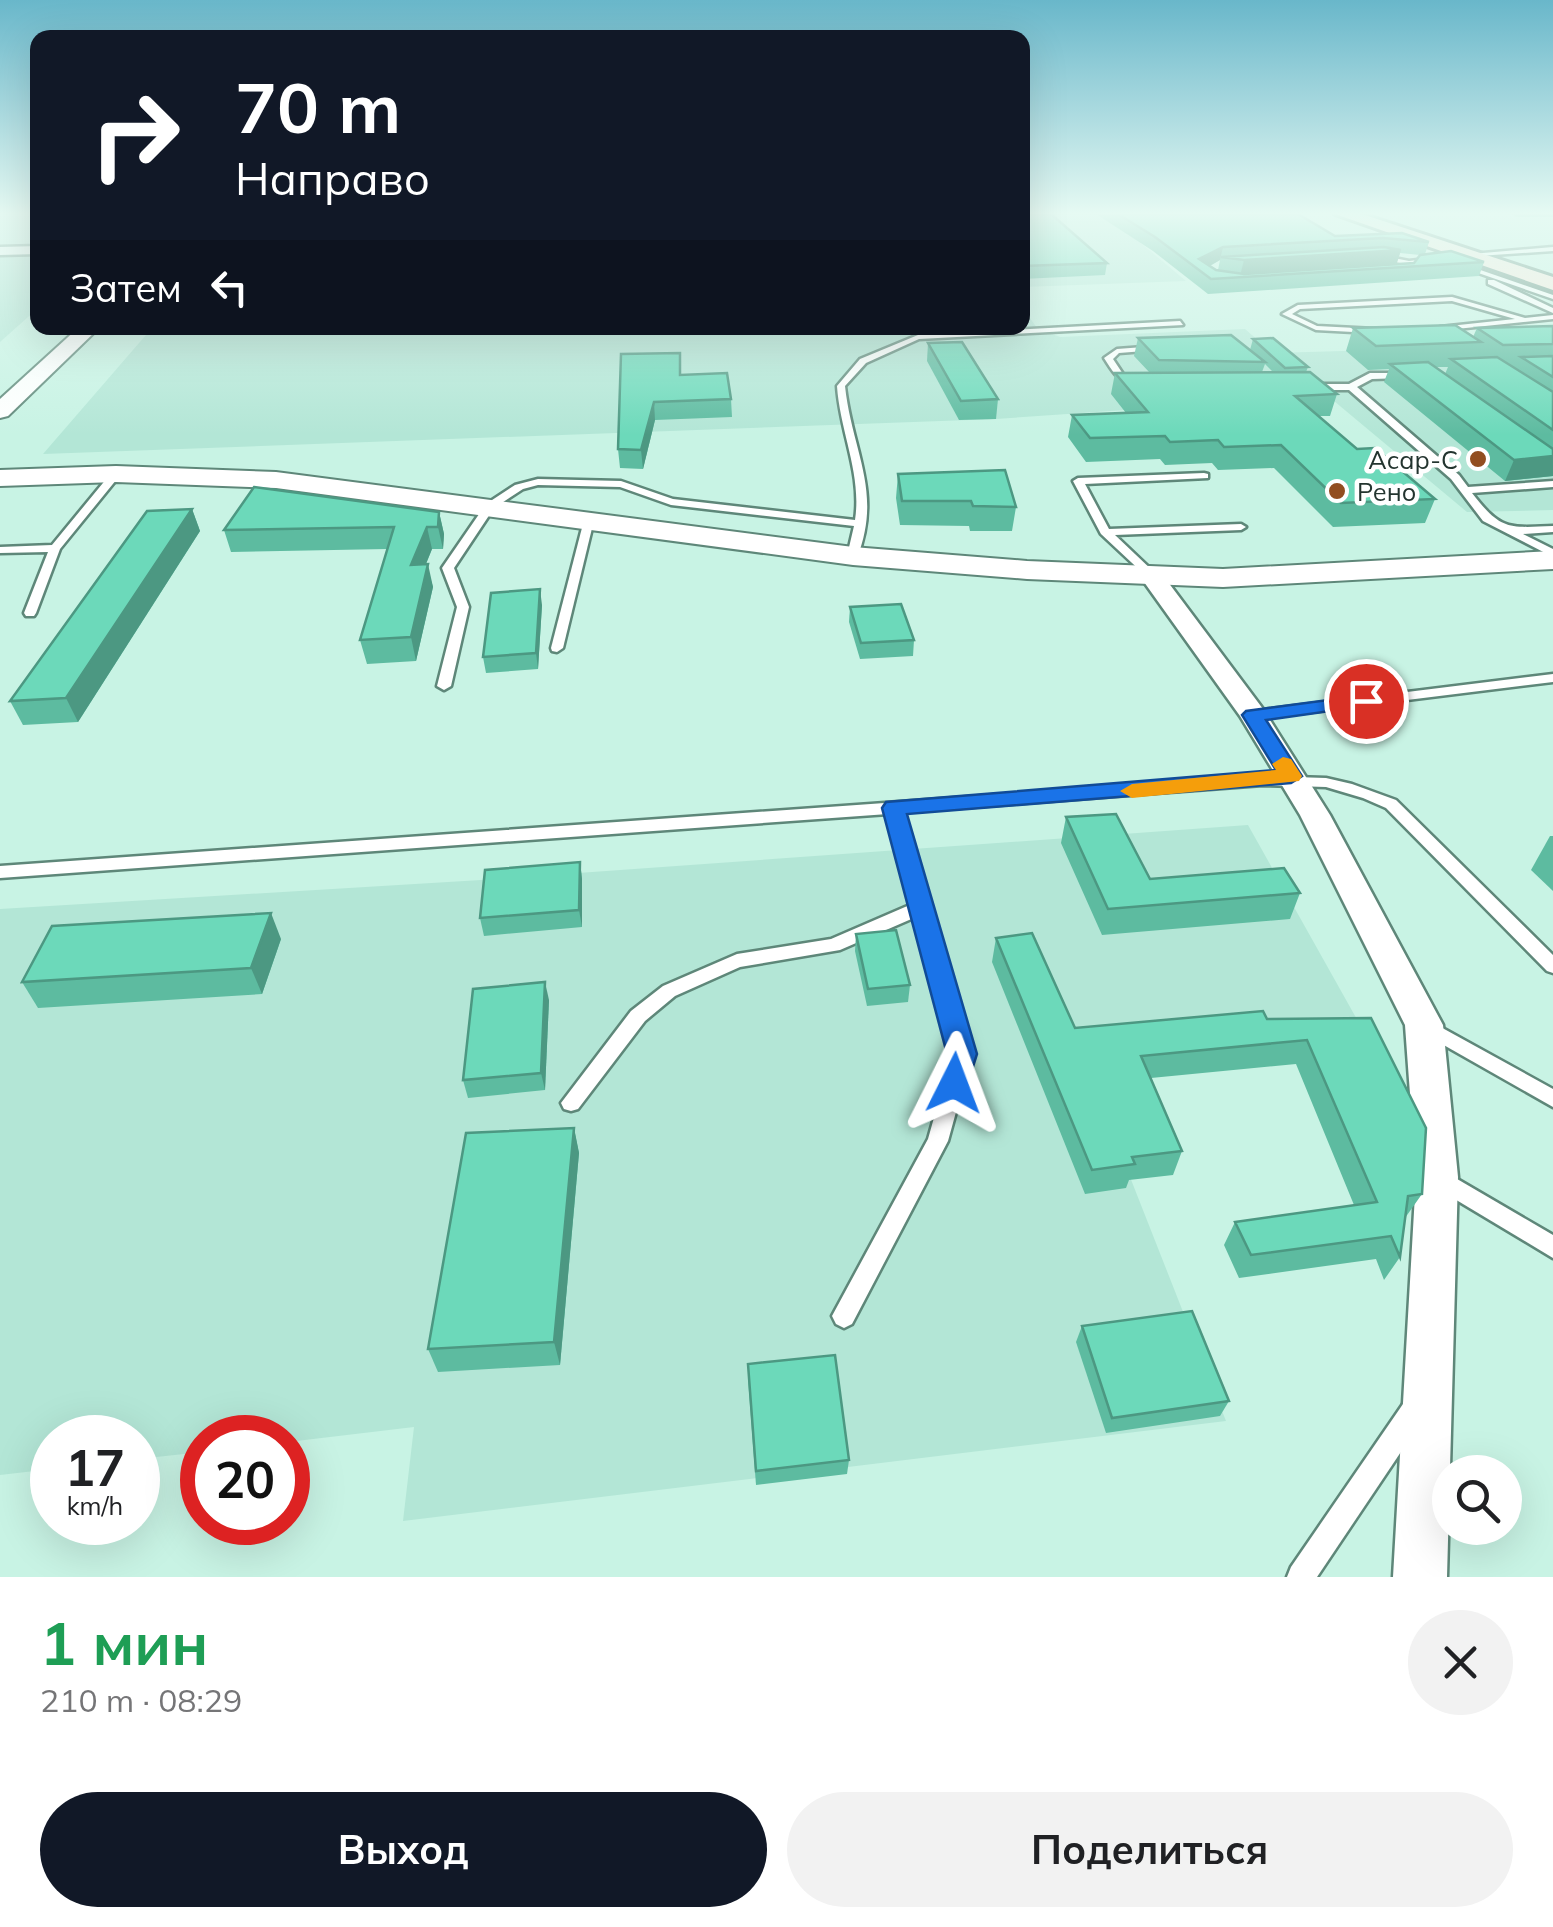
<!DOCTYPE html>
<html lang="ru">
<head>
<meta charset="utf-8">
<style>
	:root { --surface:#fff; --page:#f2f2f2; --text:#202124; --muted:#757577; --accent:#111827 }
	body { margin:0; font-family:Mulish,sans-serif; background:var(--page); color:var(--text); height:100vh; display:flex; flex-direction:column; font-size:38px; white-space:nowrap }
	* { box-sizing:border-box; margin:0 }
	p { font-size:32px; color:var(--muted) }
	.icon { flex:none; width:55px; height:55px; fill:none; stroke:currentColor; stroke-width:2; stroke-linecap:round; stroke-linejoin:round }
	.map { position:relative; height:1577px; overflow:hidden }
	.panel { display:flex; flex-direction:column; background:var(--surface); flex:1 }
	.panel>* { flex:none }
	.guide { position:absolute; left:30px; top:30px; width:1000px; height:305px; border-radius:20px; box-shadow:0 10px 40px #0002; background:#111827; color:#fff; overflow:hidden }
	.tools { position:absolute; left:1432px; top:1455px; display:grid; gap:20px }
	.tools a { display:grid; place-items:center; width:90px; height:90px; border-radius:50%; background:var(--surface); box-shadow:0 10px 40px #0002; font-size:50px }
	.speed { position:absolute; left:30px; top:1415px; display:flex; gap:20px; font-size:50px; font-weight:700; text-align:center }
	.speed>* { display:grid; place-content:center; width:130px; height:130px; border-radius:50%; background:var(--surface); box-shadow:0 10px 40px #0002; line-height:1 }
	.speed small { font-size:25px; font-weight:400 }
	.speed .limit { border:15px solid #d22; background:#fff; color:#111 }
	.pin { position:absolute; display:grid; place-items:center; width:85px; height:85px; color:#fff; margin:-42px; border:5px solid #fff; border-radius:50%; box-shadow:0 2px 10px #0007 }
	.me { position:absolute; width:110px; margin:-55px; rotate:3deg; stroke-linejoin:round; filter:drop-shadow(0 0 8px #0008) }
	.turn { display:flex; align-items:center; gap:35px; height:210px; padding:0 40px; font-size:45px }
	.turn .icon { width:130px; height:130px; stroke-width:2.5 }
	.turn b { display:block; font-size:70px; line-height:85px }
	.then { display:flex; align-items:center; height:95px; padding:0 40px; background:#0003; gap:20px; font-size:38px }
	.round { display:grid; place-items:center; flex:none; width:105px; height:105px; border-radius:52px; background:var(--page) }
	.overview { display:flex; align-items:center; justify-content:space-between; height:170px; padding:0 40px }
	h1 { font-size:60px; font-weight:700; line-height:75px; color:#1e9e55 }
	.cta { display:flex; gap:20px; margin-top:auto; padding:20px 40px }
	.cta a { flex:1; height:115px; border-radius:60px; background:var(--accent); color:#fff; font-size:40px; font-weight:700; line-height:115px; text-align:center }
	.cta a+a { background:var(--page); color:var(--text) }
	.map>svg:first-child { display:block }
</style>
</head>
<body>
<div class="map">
<svg width="1553" height="1577" viewBox="0 0 1553 1577">
	<rect width="100%" height="100%" fill="#c8f3e4"/>
	<g fill="#b3e6d6">
		<path d="M1022,214H1106L1186,281L1023,287Z"/>
		<path d="M37,255V309L0,342V256Z"/>
		<path d="M1023,308L1037,328L1060,337L1245,329L1273,353L1553,345V510L1467,512L1328,396L996,419L43,454L152,328H1022Z"/>
		<path d="M1248,825L1359,1023L1080,1050L1226,1421L403,1521L414,1427L288,1442V1438H202V1452L138,1459V1438H52V1469L0,1475V909L481,880Z"/>
	</g>
	<g fill="none" stroke-linecap="round" stroke-linejoin="round">
		<g stroke="#5e8779" stroke-width="5">
			<g id="service">
				<path d="M1553,247V251L1463,257L1460,255Z"/>
				<path d="M1379,255L1409,261L1435,258L1438,260L1409,265L1377,258Z"/>
				<path d="M1463,264L1553,295V299L1461,267Z"/>
				<path d="M1488,280H1494L1553,308V313L1488,284Z"/>
				<path d="M1452,297L1525,318L1553,315V319L1437,331L1436,329L1440,327L1515,319L1452,301L1300,309L1292,314L1317,326L1375,329L1376,331L1372,333L1316,330L1282,314L1298,305Z"/>
				<path d="M1180,321L1183,325L919,339L866,363L845,386C852,452 883,491 857,558L853,559L847,556L854,526L671,505L620,487L538,485L523,489L494,508L454,568L469,607L451,686L444,690L437,686L457,607L442,568L486,504L515,485L538,479L621,481L673,499L855,520C862,474 840,432 837,386L860,359L918,335Z"/>
				<path d="M1157,346V350L1119,353L1113,359L1123,374L1134,379V383C1118,383 1112,370 1104,358L1117,349Z"/>
				<path d="M1370,373H1407L1408,375L1404,378L1372,379L1357,387L1459,475L1468,487L1553,481V487L1472,493C1501,530 1507,528 1553,526V532L1523,534L1553,549V557L1483,521L1451,479L1349,390H1309L1305,387L1309,384H1349Z"/>
				<path d="M112,472L121,474L60,549L36,613L34,616H26L24,613L48,552L0,553V547L52,545Z"/>
				<path d="M1204,473L1208,474V478L1085,484L1109,529L1241,524L1246,527L1241,530L1115,535L1155,573V577H1147L1101,534L1073,481L1078,478Z"/>
				<path d="M589,517L594,520L563,648L557,652L552,651L551,648L584,520Z"/>
				<path d="M1553,674V682L1253,719L1246,715L1253,711Z"/>
				<path d="M1263,776L1326,778L1352,784L1396,800L1553,955V973L1547,971L1386,808L1363,798L1326,787L1263,785L903,812L972,1054L948,1141L852,1324L844,1328L836,1324L832,1316L928,1139L952,1054L916,917L840,950L740,967L675,996L645,1021L578,1109L571,1111L564,1109L561,1103L631,1011L663,986L737,954L831,939L912,904L888,814L0,878V866Z"/>
				<path d="M1426,1019L1553,1089V1107L1419,1031L1417,1026L1419,1021Z"/>
				<path d="M1440,1169L1553,1235V1258L1433,1186L1429,1179L1433,1172Z"/>
				<path d="M1412,1401L1421,1404L1424,1413L1421,1422L1317,1577H1287L1291,1567L1403,1404Z"/>
			</g>
		</g>
		<g stroke="#5e8779" stroke-width="5">
			<g id="minor">
				<path d="M38,246V254L0,255V247Z"/>
				<path d="M1151,568L1159,570L1263,709L1330,815L1443,1025L1458,1177L1447,1577H1393L1416,1177L1405,1025L1300,815L1240,716L1139,575Z"/>
			</g>
		</g>
		<g stroke="#5e8779" stroke-width="4">
			<g id="tertiary">
				<path d="M78,328H99L8,416L0,418V399Z"/>
				<path d="M116,466L276,472L853,547L1027,561L1223,569L1553,551V569L1223,587L1027,579L853,565L276,488L116,482L0,486V470Z"/>
			</g>
		</g>
		<g stroke="#5e8779" stroke-width="6">
			<path id="secondary" d="M1335,214H1362L1553,277V290Z"/>
		</g>
		<use href="#service" fill="#fff" fill-rule="evenodd"/>
		<use href="#minor" fill="#fff" fill-rule="evenodd"/>
		<use href="#tertiary" fill="#fff" fill-rule="evenodd"/>
		<use href="#secondary" fill="#fde9dd" fill-rule="evenodd"/>
	</g>
	<g fill="#5dbba0" fill-rule="evenodd">
		<path d="M1022,214L1107,263L1105,275L1022,279Z"/>
		<path d="M1096,214H1298L1335,236L1402,233L1429,242L1425,254L1484,262L1479,276L1208,294L1153,251ZM1400,253L1420,255L1414,263L1396,264ZM1220,260L1218,270L1210,266Z"/>
		<path d="M1512,214H1553V217H1516Z"/>
		<path d="M1553,326V476L1505,481L1384,382L1389,369L1368,370L1346,351L1353,328L1473,337L1477,328ZM1434,367H1448L1445,374Z"/>
		<path d="M1138,338L1250,350L1253,339L1308,367L1306,372L1337,394L1330,416H1319L1357,449L1435,499L1425,523L1333,527L1274,468L1218,470L1212,463L1165,465L1160,459L1086,462L1068,437L1072,415L1126,413L1111,394L1115,373H1150L1134,356ZM1265,364L1273,372H1262Z"/>
		<path d="M928,343L998,399L996,419L959,420L927,361Z"/>
		<path d="M621,354L681,375L731,399L732,417L655,420L643,469L620,468L618,449Z"/>
		<path d="M898,474L1016,507L1012,531H970L969,526L900,525L896,498Z"/>
		<path d="M192,509L200,531L78,722L23,725L10,701Z"/>
		<path d="M439,512L444,534L443,549H432L426,564L433,587L416,661L367,664L360,640L387,549L231,552L224,530Z"/>
		<path d="M542,605L538,669L486,673L483,657Z"/>
		<path d="M850,607L914,640L913,656L860,659L849,622Z"/>
		<path d="M1066,817L1150,879L1300,893L1290,919L1102,935L1061,843Z"/>
		<path d="M1550,836H1553V891L1531,870Z"/>
		<path d="M580,862L582,879V927L484,936L480,918Z"/>
		<path d="M856,934L910,985L908,1002L867,1006L855,951Z"/>
		<path d="M996,938L1075,1028L1267,1019L1371,1018L1422,1194L1405,1218L1400,1257L1384,1280L1376,1259L1239,1278L1224,1245L1235,1222L1354,1205L1296,1064L1151,1078L1182,1151L1173,1175L1129,1180L1126,1188L1085,1194L992,962Z"/>
		<path d="M281,939L262,994L38,1008L22,982Z"/>
		<path d="M549,1000L545,1090L468,1098L463,1080Z"/>
		<path d="M574,1128L579,1153L560,1365L438,1372L428,1349Z"/>
		<path d="M1082,1326L1229,1401L1220,1416L1106,1433L1076,1342Z"/>
		<path d="M748,1379L849,1460L847,1474L756,1485Z"/>
	</g>
	<g fill="#4c9882">
		<path d="M1223,247L1220,260L1200,271L1199,259Z"/>
		<path d="M1401,250L1396,266L1240,276L1244,260Z"/>
		<path d="M654,402L655,420L643,469L641,450Z"/>
		<path d="M1553,456V476L1505,481L1514,460Z"/>
		<path d="M192,509L200,531L78,722L66,698Z"/>
		<path d="M439,512L444,534L443,549L438,527Z"/>
		<path d="M427,527L432,549L416,588L411,565Z"/>
		<path d="M428,564L433,587L416,661L411,637Z"/>
		<path d="M540,589L542,605L538,669L536,653Z"/>
		<path d="M580,862L582,879V927L579,910Z"/>
		<path d="M271,913L281,939L262,994L251,968Z"/>
		<path d="M545,982L549,1000L545,1090L541,1073Z"/>
		<path d="M574,1128L579,1153L560,1365L554,1342Z"/>
	</g>
	<g fill="#6cd9ba" stroke="#4c9882" stroke-width="2.5">
		<path d="M1022,214H1051L1107,263L1022,266Z"/>
		<path d="M1118,214H1298L1335,236L1402,233L1429,242L1383,238L1223,247L1199,259L1216,270L1244,274L1414,263L1420,255L1451,251L1484,262L1211,279L1155,237Z"/>
		<path d="M1384,247L1401,250L1244,260L1221,257Z"/>
		<path d="M1455,325L1481,342L1376,346L1353,328Z"/>
		<path d="M1553,326V344L1503,345L1477,328Z"/>
		<path d="M1231,335L1265,362L1159,360L1138,338Z"/>
		<path d="M1273,338L1308,367L1285,368L1253,339Z"/>
		<path d="M962,342L998,399L961,401L928,343Z"/>
		<path d="M680,353V375L727,373L731,399L654,402L641,450L618,449L621,354Z"/>
		<path d="M1553,356V377L1521,357Z"/>
		<path d="M1497,357L1553,392V430L1451,359Z"/>
		<path d="M1428,362L1553,449V456L1514,460L1390,364Z"/>
		<path d="M1310,372L1337,394L1295,396L1357,449L1375,448L1435,499L1341,503L1281,445L1224,447L1218,440L1170,442L1165,436L1090,438L1072,415L1148,412L1115,373Z"/>
		<path d="M1005,470L1016,507L973,506L971,501H902L898,474Z"/>
		<path d="M254,487L439,512L438,527H427L411,565L428,564L411,637L360,640L394,527L224,530Z"/>
		<path d="M192,509L66,698L10,701L147,511Z"/>
		<path d="M540,589L536,653L483,657L491,593Z"/>
		<path d="M901,604L914,640L861,643L850,607Z"/>
		<path d="M1116,814L1150,879L1284,868L1300,893L1108,909L1066,817Z"/>
		<path d="M580,862L579,910L480,918L485,870Z"/>
		<path d="M271,913L251,968L22,982L52,926Z"/>
		<path d="M896,930L910,985L868,989L856,934Z"/>
		<path d="M1032,933L1075,1028L1263,1011L1267,1019L1371,1018L1426,1128L1422,1194L1408,1196L1400,1257L1391,1236L1251,1255L1235,1222L1377,1202L1307,1040L1141,1056L1182,1151L1132,1157L1135,1164L1092,1170L996,938Z"/>
		<path d="M545,982L541,1073L463,1080L473,989Z"/>
		<path d="M574,1128L554,1342L428,1349L466,1133Z"/>
		<path d="M1192,1311L1229,1401L1112,1418L1082,1326Z"/>
		<path d="M835,1355L849,1460L756,1471L748,1364Z"/>
	</g>
	<linearGradient id="sky" x2="0" y2="1"><stop stop-color="#69b7ca"/><stop offset="0.49" stop-color="#e6faf3"/><stop offset="1" stop-color="#e6faf3" stop-opacity="0"/></linearGradient>
	<rect width="1553" height="435" fill="url(#sky)"/>
	<path fill="#1a73e8" stroke="#114b97" stroke-width="2.5" d="M1366,695L1373,697V705L1266,720L1302,776L1291,783L907,814L977,1054L965,1092L954,1096L943,1092L939,1083L947,1054L882,808L886,802L1276,770L1242,715L1246,711Z"/>
	<path fill="#f59e0b" d="M1283,757L1291,759L1302,776L1299,781L1132,798L1120,791L1132,784L1276,770L1272,764Z"/>
	<g fill="#924e20" stroke="#fff" stroke-width="4">
		<circle cx="1478" cy="459" r="10"/>
		<circle cx="1337" cy="491" r="10"/>
	</g>
	<g text-anchor="middle" dominant-baseline="central" stroke-width="9" stroke-linejoin="round" paint-order="stroke">
		<g font-size="25" fill="#23342f" stroke="#fff" text-anchor="end">
			<text x="1458" y="459">Асар-С</text>
			<text x="1357" y="491" text-anchor="start">Рено</text>
		</g>
	</g>
</svg>
<div class="tools">
<a><svg class="icon" aria-label="search" viewBox="0 0 24 24"><circle cx="10" cy="10" r="6"/><path d="M15 15l6 6"/></svg></a>
</div>
<div class="speed"><div>17<small>km/h</small></div><div class="limit">20</div></div>
<div class="pin" style="left:1366px;top:701px;background:#d93025"><svg class="icon" aria-label="arrive" viewBox="0 0 24 24"><path d="M6 21V4h12l-3 4 3 4H6"/></svg></div>
<svg class="me" style="left:954px;top:1083px" viewBox="-20 -20 40 40"><path d="M0-17L14 15 0 8-14 15z" fill="#1a73e8" stroke="#fff" stroke-width="4"/></svg>
<div class="guide">
<div class="turn"><svg class="icon" aria-label="right" viewBox="0 0 24 24"><path d="M7 20v-9h11M14 6l5 5-5 5"/></svg><div><b>70 m</b>Направо</div></div>
<div class="then">Затем<svg class="icon" aria-label="left" viewBox="0 0 24 24"><path d="M17 20v-9H6M10 6l-5 5 5 5"/></svg></div>
</div>
</div>
<section class="panel">
<div class="overview"><div><h1>1 мин</h1><p>210 m · 08:29</p></div><a class="round"><svg class="icon" aria-label="close" viewBox="0 0 24 24"><path d="M6 6l12 12M18 6L6 18"/></svg></a></div>
<div class="cta"><a>Выход</a><a>Поделиться</a></div>
</section>
</body>
</html>
